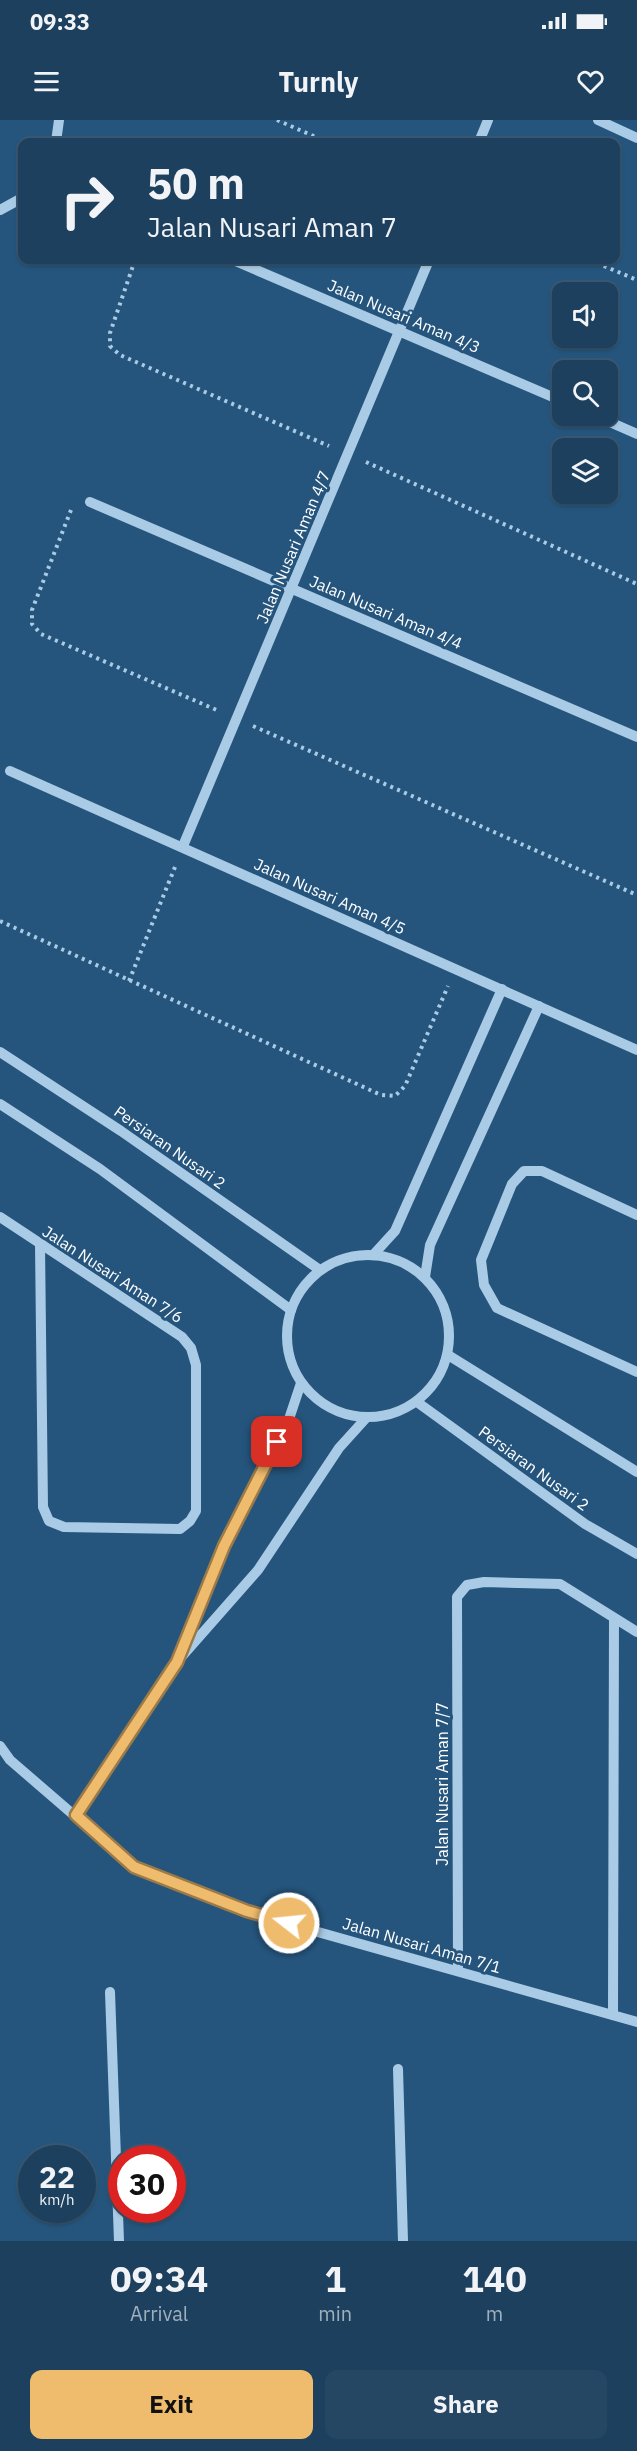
<!DOCTYPE html>
<html lang="en">
<head>
<meta charset="utf-8">
<style>
	:root { --surface:#1c405e; --page:#254764; --text:#f1f3f6; --muted:#a0afbc; --line:#3a5973; --accent:#efbc6e }
	body { margin:0; font-family:"IBM Plex Sans",sans-serif; background:var(--page); color:var(--text); height:100vh; display:flex; flex-direction:column; font-size:22px; white-space:nowrap }
	* { box-sizing:border-box; margin:0 }
	p { font-size:20px; color:var(--muted) }
	.icon { flex:none; width:33px; height:33px; fill:none; stroke:currentColor; stroke-width:2; stroke-linecap:round; stroke-linejoin:round }
	.map { position:relative; height:2121px; overflow:hidden }
	.side { display:flex; flex-direction:column; background:var(--surface); flex:1 }
	.side>* { flex:none }
	.hud { position:absolute; left:18px; top:18px; width:602px; height:126px; border-radius:12px; box-shadow:0 2px 4px #0004,0 0 0 2px var(--line); background:#1c405e; color:var(--text); overflow:hidden }
	.buttons { position:absolute; left:552px; top:162px; display:grid; gap:12px }
	.buttons a { display:grid; place-items:center; width:66px; height:66px; border-radius:12px; background:var(--surface); box-shadow:0 2px 4px #0004,0 0 0 2px var(--line); font-size:30px }
	.speed { position:absolute; left:18px; top:2025px; display:flex; gap:12px; font-size:30px; font-weight:700; text-align:center }
	.speed>* { display:grid; place-content:center; width:78px; height:78px; border-radius:50%; background:var(--surface); box-shadow:0 2px 4px #0004,0 0 0 2px var(--line); line-height:1 }
	.speed small { font-size:15px; font-weight:400 }
	.speed .limit { border:9px solid #d22; background:#fff; color:#111 }
	.pin { position:absolute; display:grid; place-items:center; width:51px; height:51px; color:#fff; margin:-26px; border-radius:12px; box-shadow:0 3px 9px #0006 }
	.me { position:absolute; width:66px; margin:-33px; rotate:286deg; stroke-linejoin:round; filter:drop-shadow(0 0 4px #0008) }
	.turn { display:flex; align-items:center; gap:21px; height:126px; padding:0 30px; font-size:27px }
	.turn .icon { width:78px; height:78px; stroke-width:2.5 }
	.turn b { display:block; font-size:42px; line-height:51px }
	.eta { display:flex; justify-content:space-evenly; align-items:center; height:102px; text-align:center }
	.eta b { font-size:36px; font-weight:700; line-height:42px }
	.cta { display:flex; gap:12px; margin-top:auto; padding:12px 30px }
	.cta a { flex:1; height:69px; border-radius:12px; background:var(--accent); color:#111; font-size:24px; font-weight:700; line-height:69px; text-align:center }
	.cta a+a { background:var(--page); color:var(--text) }
	.status { display:flex; justify-content:space-between; align-items:center; height:42px; padding:0 30px; background:var(--surface); direction:ltr }
	.status svg { height:16px; fill:currentColor }
	header { display:flex; justify-content:space-between; align-items:center; height:78px; padding:0 30px; background:var(--surface); font-size:27px; font-weight:700 }
	.map>svg:first-child { display:block }
</style>
</head>
<body>
<div class="status"><b>09:33</b><svg viewBox="0 0 49 12"><path d="M0 12V9h3v3zM5 12V6h3v6zM10 12V3h3v9zM15 12V0h3v12zM26 1h20v11H26zM47 4h2v5h-2z"/></svg></div>
<header><svg class="icon" aria-label="menu" viewBox="0 0 24 24"><path d="M4 6h16M4 12h16M4 18h16"/></svg>Turnly<svg class="icon" aria-label="heart" viewBox="0 0 24 24"><path d="M12 20l-8-8c-3-5 5-10 8-4 3-6 11-1 8 4z"/></svg></header>
<div class="map">
<svg width="637" height="2121" viewBox="0 0 637 2121">
	<rect width="100%" height="100%" fill="#25557d"/>
	<g fill="none" stroke-linecap="round" stroke-linejoin="round">
		<g stroke="#aacbe5" stroke-width="4" stroke-dasharray="3 4.5" stroke-linecap="butt">
			<path d="M277,0L327,22"/>
			<path d="M135,140L110,213V226L120,235L329,326"/>
			<path d="M590,140L637,160"/>
			<path d="M366,342L637,464"/>
			<path d="M71,390L32,490V504L41,514L219,591"/>
			<path d="M253,606L637,775"/>
			<path d="M0,801L381,975L395,976L405,966L448,866"/>
			<path d="M129,861L175,747"/>
		</g>
		<g stroke="#aacbe5" stroke-width="10">
			<path d="M598,0L637,18"/>
			<path d="M56,22L59,0"/>
			<path d="M479,22L488,0"/>
			<path d="M0,90L22,78"/>
			<path d="M233,140L562,281"/>
			<path d="M596,296L637,314"/>
			<path d="M90,382L637,617"/>
			<path d="M10,651L637,930"/>
			<path d="M183,726L429,140"/>
			<path d="M0,932L121,1011L320,1150"/>
			<path d="M0,984L100,1049L291,1190"/>
			<path d="M637,1095L542,1051H524L512,1064L481,1140L484,1165L497,1188L637,1252"/>
			<path d="M0,1097L182,1217L191,1228L196,1245V1391L190,1401L180,1409L64,1407L49,1401L43,1387L40,1124"/>
			<path d="M374,1134L395,1111L502,869"/>
			<circle cx="368" cy="1216" r="81"/>
			<path d="M425,1157L430,1125L539,886"/>
			<path d="M448,1235L637,1352"/>
			<path d="M417,1282L585,1404L637,1434"/>
			<path d="M181,1533L224,1426L288,1302L301,1263"/>
			<path d="M0,1626L10,1640L134,1747L247,1792L637,1902"/>
			<path d="M76,1695L177,1542L258,1450L339,1328L367,1297"/>
			<path d="M458,1851L457,1477L467,1465L484,1462L560,1464L637,1512"/>
			<path d="M110,1872L119,2121"/>
			<path d="M613,1895L614,1499"/>
			<path d="M398,1949L403,2121"/>
		</g>
	</g>
	<g fill="none" stroke-linecap="round" stroke-linejoin="round">
		<g stroke="#9b7a48" stroke-width="15">
			<path id="route" d="M277,1322L224,1426L177,1542L76,1695L134,1747L247,1791L289,1803"/>
		</g>
		<use href="#route" stroke="#efbc6e" stroke-width="10"/>
	</g>
	<g text-anchor="middle" dominant-baseline="central" stroke-width="6" stroke-linejoin="round" paint-order="stroke">
		<g font-size="16" fill="#fff" stroke="#25557d">
			<text transform="translate(404 196) rotate(23)">Jalan Nusari Aman 4/3</text>
			<text transform="translate(293 427) rotate(-67)">Jalan Nusari Aman 4/7</text>
			<text transform="translate(386 492) rotate(23)">Jalan Nusari Aman 4/4</text>
			<text transform="translate(330 776) rotate(24)">Jalan Nusari Aman 4/5</text>
			<text transform="translate(170 1027) rotate(35)">Persiaran Nusari 2</text>
			<text transform="translate(113 1154) rotate(33)">Jalan Nusari Aman 7/6</text>
			<text transform="translate(534 1348) rotate(36)">Persiaran Nusari 2</text>
			<text transform="translate(442 1664) rotate(-90)">Jalan Nusari Aman 7/7</text>
			<text transform="translate(422 1825) rotate(16)">Jalan Nusari Aman 7/1</text>
		</g>
	</g>
</svg>
<div class="buttons">
<a><svg class="icon" aria-label="sound" viewBox="0 0 24 24"><path d="M4 9h4l5-4v14l-5-4H4zM17 9q2 3 0 6"/></svg></a>
<a><svg class="icon" aria-label="search" viewBox="0 0 24 24"><circle cx="10" cy="10" r="6"/><path d="M15 15l6 6"/></svg></a>
<a><svg class="icon" aria-label="layers" viewBox="0 0 24 24"><path d="M12 4l9 5-9 5-9-5zM3 14l9 5 9-5"/></svg></a>
</div>
<div class="speed"><div>22<small>km/h</small></div><div class="limit">30</div></div>
<div class="pin" style="left:277px;top:1322px;background:#d93025"><svg class="icon" aria-label="arrive" viewBox="0 0 24 24"><path d="M6 21V4h12l-3 4 3 4H6"/></svg></div>
<svg class="me" style="left:289px;top:1803px" viewBox="-20 -20 40 40"><circle r="17" fill="#efbc6e" stroke="#fff" stroke-width="3"/><path d="M0-11L8 9 0 5-8 9z" fill="#fff"/></svg>
<div class="hud">
<div class="turn"><svg class="icon" aria-label="right" viewBox="0 0 24 24"><path d="M7 20v-9h11M14 6l5 5-5 5"/></svg><div><b>50 m</b>Jalan Nusari Aman 7</div></div>
</div>
</div>
<section class="side">
<div class="eta">
<div><b>09:34</b><p>Arrival</p></div>
<div><b>1</b><p>min</p></div>
<div><b>140</b><p>m</p></div>
</div>
<div class="cta"><a>Exit</a><a>Share</a></div>
</section>
</body>
</html>
